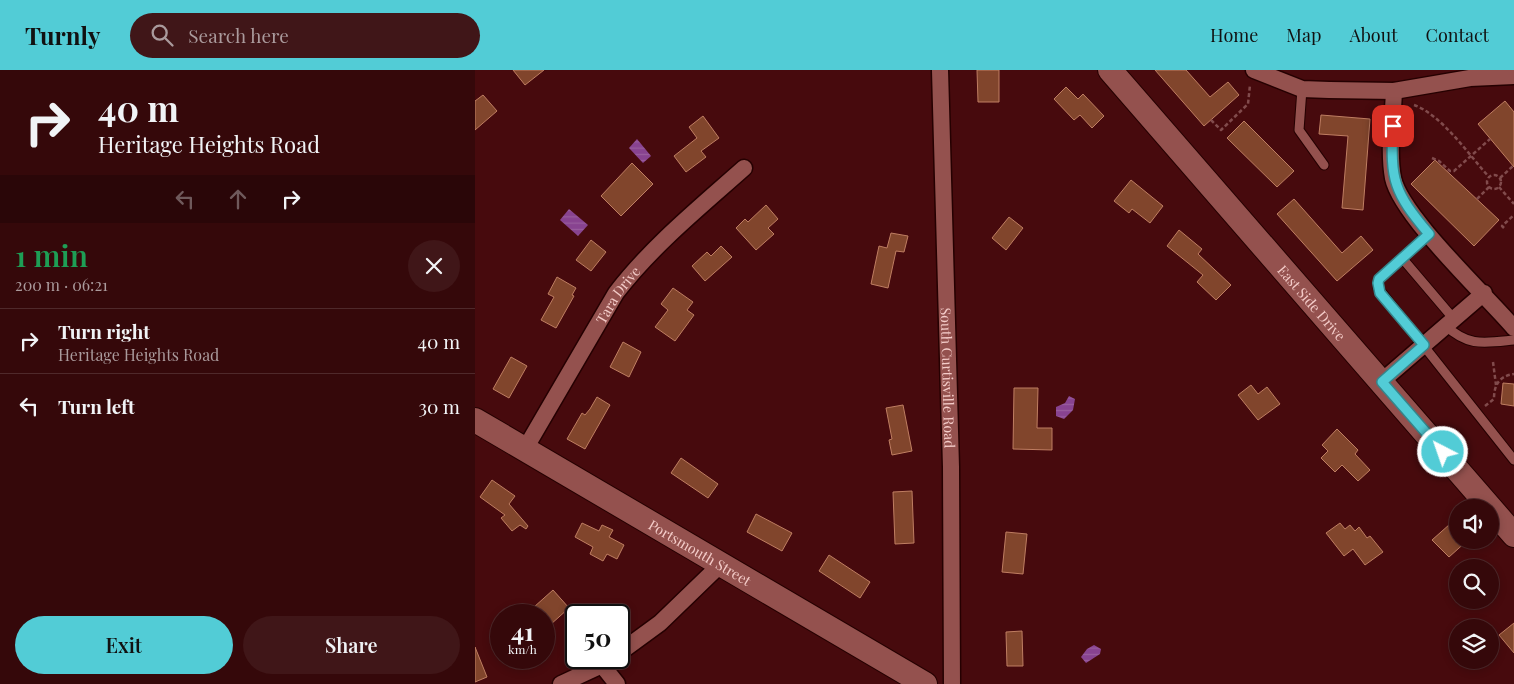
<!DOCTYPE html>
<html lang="en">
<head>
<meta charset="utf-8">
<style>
	:root { --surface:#35080a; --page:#401618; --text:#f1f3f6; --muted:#aa9a9c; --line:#4f292b; --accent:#52ccd6 }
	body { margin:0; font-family:"Playfair Display",serif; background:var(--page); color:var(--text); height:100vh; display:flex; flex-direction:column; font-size:19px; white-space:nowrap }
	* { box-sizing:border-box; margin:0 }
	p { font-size:16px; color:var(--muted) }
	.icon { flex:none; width:28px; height:28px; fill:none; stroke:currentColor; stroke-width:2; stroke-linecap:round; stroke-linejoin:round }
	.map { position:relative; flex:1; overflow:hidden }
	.drawer { display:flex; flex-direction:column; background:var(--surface); width:475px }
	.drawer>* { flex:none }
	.top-card { background:#35080a; color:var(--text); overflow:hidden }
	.buttons { position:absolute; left:974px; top:429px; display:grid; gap:10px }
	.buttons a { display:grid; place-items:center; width:50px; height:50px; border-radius:50%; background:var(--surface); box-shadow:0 2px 8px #0003,0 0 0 1px var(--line); font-size:25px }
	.speed { position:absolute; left:15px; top:534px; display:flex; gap:10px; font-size:25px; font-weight:700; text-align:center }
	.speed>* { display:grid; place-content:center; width:65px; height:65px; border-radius:50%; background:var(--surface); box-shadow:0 2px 8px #0003,0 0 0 1px var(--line); line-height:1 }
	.speed small { font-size:12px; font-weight:400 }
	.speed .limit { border:2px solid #111; border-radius:8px; background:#fff; color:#111 }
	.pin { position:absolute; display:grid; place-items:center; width:42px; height:42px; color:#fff; margin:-21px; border-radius:10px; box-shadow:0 2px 8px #0006 }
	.me { position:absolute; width:55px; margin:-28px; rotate:319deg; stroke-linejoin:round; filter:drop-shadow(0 0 4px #0008) }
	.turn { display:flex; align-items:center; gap:18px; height:105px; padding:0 15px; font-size:22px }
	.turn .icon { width:65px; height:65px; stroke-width:2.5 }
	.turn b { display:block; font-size:35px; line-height:42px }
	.lanes { display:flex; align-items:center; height:48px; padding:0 15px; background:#0003; justify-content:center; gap:25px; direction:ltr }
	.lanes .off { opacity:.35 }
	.round { display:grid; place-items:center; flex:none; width:52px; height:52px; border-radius:26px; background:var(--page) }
	.overview { display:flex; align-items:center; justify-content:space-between; height:85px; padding:0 15px }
	h1 { font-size:30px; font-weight:600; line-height:38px; color:#1e9e55 }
	.button { display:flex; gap:10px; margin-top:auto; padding:10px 15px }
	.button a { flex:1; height:58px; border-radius:30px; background:var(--accent); color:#111; font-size:20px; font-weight:600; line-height:58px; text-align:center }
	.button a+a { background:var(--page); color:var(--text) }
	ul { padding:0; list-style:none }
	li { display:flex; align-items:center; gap:15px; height:65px; padding:0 15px; border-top:1px solid var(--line) }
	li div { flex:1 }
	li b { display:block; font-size:19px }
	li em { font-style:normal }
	header { display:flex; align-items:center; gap:30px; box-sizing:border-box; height:70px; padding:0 25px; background:var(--accent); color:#111 }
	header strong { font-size:24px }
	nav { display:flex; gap:28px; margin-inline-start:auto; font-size:18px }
	.search { width:350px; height:45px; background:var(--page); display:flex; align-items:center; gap:12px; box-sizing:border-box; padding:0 18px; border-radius:28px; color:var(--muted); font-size:19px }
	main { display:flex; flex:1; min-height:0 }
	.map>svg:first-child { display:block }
</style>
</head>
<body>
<header>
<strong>Turnly</strong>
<div class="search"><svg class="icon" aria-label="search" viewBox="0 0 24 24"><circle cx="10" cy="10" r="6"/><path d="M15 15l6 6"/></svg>Search here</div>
<nav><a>Home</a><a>Map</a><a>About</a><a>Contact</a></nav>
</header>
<main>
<section class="drawer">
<div class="top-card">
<div class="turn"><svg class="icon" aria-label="right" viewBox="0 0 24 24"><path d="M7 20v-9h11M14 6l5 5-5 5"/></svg><div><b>40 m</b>Heritage Heights Road</div></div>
<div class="lanes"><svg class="icon off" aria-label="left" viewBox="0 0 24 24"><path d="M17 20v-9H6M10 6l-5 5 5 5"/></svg><svg class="icon off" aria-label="ahead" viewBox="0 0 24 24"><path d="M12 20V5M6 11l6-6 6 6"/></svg><svg class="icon" aria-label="right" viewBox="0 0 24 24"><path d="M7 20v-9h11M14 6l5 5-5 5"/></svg></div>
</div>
<div class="overview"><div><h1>1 min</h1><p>200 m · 06:21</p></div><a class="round"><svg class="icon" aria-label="close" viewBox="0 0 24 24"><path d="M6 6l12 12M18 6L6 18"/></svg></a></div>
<ul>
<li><svg class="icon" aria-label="right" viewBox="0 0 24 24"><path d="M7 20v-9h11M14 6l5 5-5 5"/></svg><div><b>Turn right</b><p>Heritage Heights Road</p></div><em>40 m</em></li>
<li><svg class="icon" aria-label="left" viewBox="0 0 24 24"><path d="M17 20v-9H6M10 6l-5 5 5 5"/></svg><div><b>Turn left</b></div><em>30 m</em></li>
</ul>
<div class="button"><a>Exit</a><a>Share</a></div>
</section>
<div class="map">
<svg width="1039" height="614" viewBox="0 0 1039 614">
	<defs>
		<pattern id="water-rules" width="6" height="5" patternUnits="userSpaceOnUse" patternTransform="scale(1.25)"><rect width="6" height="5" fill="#884390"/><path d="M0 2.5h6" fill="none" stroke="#995d9e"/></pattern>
	</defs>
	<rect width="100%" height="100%" fill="#470a0d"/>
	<g fill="url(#water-rules)">
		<path d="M162,69L176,86L168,93L154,78Z"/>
		<path d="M94,139L113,155L103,166L85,150Z"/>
		<path d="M594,326L600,329L598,340L589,349L581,346V337L590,333Z"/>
		<path d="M619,575L626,579L625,584L611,593L606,587L612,579Z"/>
	</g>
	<g fill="#81452c" stroke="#bf7e62">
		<path d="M38,0H69L50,15Z"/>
		<path d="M502,0H524V32H503Z"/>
		<path d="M680,0H711L735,27L753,12L764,25L729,56Z"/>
		<path d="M591,17L603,29L608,24L629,46L617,58L605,45L599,50L579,29Z"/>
		<path d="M8,25L22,41L0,60V31Z"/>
		<path d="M1030,31L1039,42V97L1003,54Z"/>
		<path d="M846,45L895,49L888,140L867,138L873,66L844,64Z"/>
		<path d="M228,46L244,68L226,81L231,87L211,102L199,86L222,68L214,57Z"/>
		<path d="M769,51L819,101L802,117L752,68Z"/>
		<path d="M960,90L1024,150L999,176L936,114Z"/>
		<path d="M157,93L178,114L146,146L126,126Z"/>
		<path d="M656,110L688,136L675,153L657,139L654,143L639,131Z"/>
		<path d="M819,129L867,183L886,166L898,180L862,211L802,144Z"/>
		<path d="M291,135L303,149L293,158L299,164L281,180L261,158L270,149L273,152Z"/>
		<path d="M534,147L548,158L531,180L517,168Z"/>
		<path d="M704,160L727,179L723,184L756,215L741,230L722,212L728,205L692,176Z"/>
		<path d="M416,163L433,166L429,182L421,181L413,218L396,214L404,176L412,178Z"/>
		<path d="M116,170L131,182L116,201L101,190Z"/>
		<path d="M246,176L257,187L230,211L217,196L232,182L236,186Z"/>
		<path d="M82,207L101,218L97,225L99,226L81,258L66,250L79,227L73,224Z"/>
		<path d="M198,218L218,232L212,240L219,245L200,271L180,257L193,240L186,234Z"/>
		<path d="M148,272L166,282L154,307L135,297Z"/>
		<path d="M36,287L52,296L34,328L18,319Z"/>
		<path d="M1028,313L1039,314V336L1026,334Z"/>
		<path d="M776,315L783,324L792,317L805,334L783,350L763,325Z"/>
		<path d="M539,318H563L562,358H577V380L538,379Z"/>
		<path d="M122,327L135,335L110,379L92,369L107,343L110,345L115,339Z"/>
		<path d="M428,335L437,381L417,385L414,370L417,369L411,338Z"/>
		<path d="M862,359L883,380L880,384L895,400L883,411L867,395L860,402L846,388L853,381L847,375Z"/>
		<path d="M206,388L243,414L233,428L196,403Z"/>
		<path d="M17,410L40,426L34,434L53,456L51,459L45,455L37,461L26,448L30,445L5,427Z"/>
		<path d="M437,421L439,473L420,474L418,422Z"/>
		<path d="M281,444L317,463L307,481L272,462Z"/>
		<path d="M107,453L124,461L127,455L138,460L134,467L149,475L142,489L132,484L128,491L115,484L118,477L100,467Z"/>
		<path d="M865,453L870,459L875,455L880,461L884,457L892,468L895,466L908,482L890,495L878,479L869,486L851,463Z"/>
		<path d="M975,454L982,463V470H993L974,487L957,470Z"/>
		<path d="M531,462L552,464L548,504L527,502Z"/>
		<path d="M354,485L395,512L385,528L344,501Z"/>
		<path d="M78,520L94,538L75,555L59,537Z"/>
		<path d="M1039,553V583L1024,565Z"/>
		<path d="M547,561L548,596H532L531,562Z"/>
		<path d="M0,577L12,607L0,612Z"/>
	</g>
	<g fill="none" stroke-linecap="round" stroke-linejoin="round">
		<g stroke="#250001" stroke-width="11">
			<g id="lane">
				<path d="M827,19L824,60L849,95"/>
				<path d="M953,164L904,209L903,218L1039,390"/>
				<path d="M927,188L978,248"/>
				<path d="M970,255C993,277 1009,273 1039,270"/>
			</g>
		</g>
		<g stroke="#250001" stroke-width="19">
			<g id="street">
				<path id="s1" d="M465,0L476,397L477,614"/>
				<path d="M779,0L827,19L854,20L919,21L995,8L1039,6"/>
				<path d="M919,21C918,49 913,80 918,108C926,146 1011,225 1039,258"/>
				<path d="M907,311L1009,223"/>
				<path id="s2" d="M50,379L141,223C177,176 224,138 269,98"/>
				<path d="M144,583L185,553L245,495"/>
				<path d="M127,595L142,614"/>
				<path d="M86,614L127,595L137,588"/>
			</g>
		</g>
		<g stroke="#250001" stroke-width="26">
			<g id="secondary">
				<path id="s3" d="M635,0L1039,465"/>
				<path id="s4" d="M0,350L450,614"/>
			</g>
		</g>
		<g stroke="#814b4c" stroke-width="2.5" stroke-dasharray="4 2.5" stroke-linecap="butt">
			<path d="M939,35C967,45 994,85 1014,107"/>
			<path d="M736,50L746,60L773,34L775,15"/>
			<path d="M957,88L964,91L975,101H979L1015,69"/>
			<circle cx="1019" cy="112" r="7"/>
			<path d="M1025,108L1038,96"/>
			<path d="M1024,117L1039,134"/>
			<path d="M1002,129L1014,117"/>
			<path d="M1029,158L1027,156L1039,145"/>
			<path d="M1018,292L1021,315"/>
			<path d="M1010,336L1019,329C1019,315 1024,306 1039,304"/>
		</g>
		<use href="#lane" stroke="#94514e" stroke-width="9"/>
		<use href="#street" stroke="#94514e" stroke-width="16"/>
		<use href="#secondary" stroke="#94514e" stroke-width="24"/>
	</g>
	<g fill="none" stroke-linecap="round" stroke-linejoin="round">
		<g stroke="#35858b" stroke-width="12">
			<path id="route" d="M918,56C915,111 919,122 954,164L904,209L903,213L905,223L949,275L907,312L968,382"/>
		</g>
		<use href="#route" stroke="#52ccd6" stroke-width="9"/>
	</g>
	<g text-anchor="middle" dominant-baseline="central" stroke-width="5" stroke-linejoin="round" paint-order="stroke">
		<g font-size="14" fill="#f4ccc9" stroke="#470a0d">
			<text stroke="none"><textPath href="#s2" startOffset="180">Tara Drive</textPath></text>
			<text stroke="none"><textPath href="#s3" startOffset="308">East Side Drive</textPath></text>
			<text stroke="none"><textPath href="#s1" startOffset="308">South Curtisville Road</textPath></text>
			<text stroke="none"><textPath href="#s4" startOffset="261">Portsmouth Street</textPath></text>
		</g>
	</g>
</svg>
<div class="buttons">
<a><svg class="icon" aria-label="sound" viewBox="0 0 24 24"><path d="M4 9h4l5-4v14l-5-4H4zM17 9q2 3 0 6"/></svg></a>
<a><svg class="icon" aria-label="search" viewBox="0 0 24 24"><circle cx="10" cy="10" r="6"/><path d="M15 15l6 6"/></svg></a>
<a><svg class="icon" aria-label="layers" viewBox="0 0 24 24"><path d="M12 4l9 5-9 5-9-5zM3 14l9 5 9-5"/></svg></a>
</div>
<div class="speed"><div>41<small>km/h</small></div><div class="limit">50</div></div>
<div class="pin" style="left:918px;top:56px;background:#d93025"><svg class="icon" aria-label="arrive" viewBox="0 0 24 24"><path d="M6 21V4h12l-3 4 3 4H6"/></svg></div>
<svg class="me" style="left:968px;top:382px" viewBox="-20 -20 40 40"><circle r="17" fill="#52ccd6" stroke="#fff" stroke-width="3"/><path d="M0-11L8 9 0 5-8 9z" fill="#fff"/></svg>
</div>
</main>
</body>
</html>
